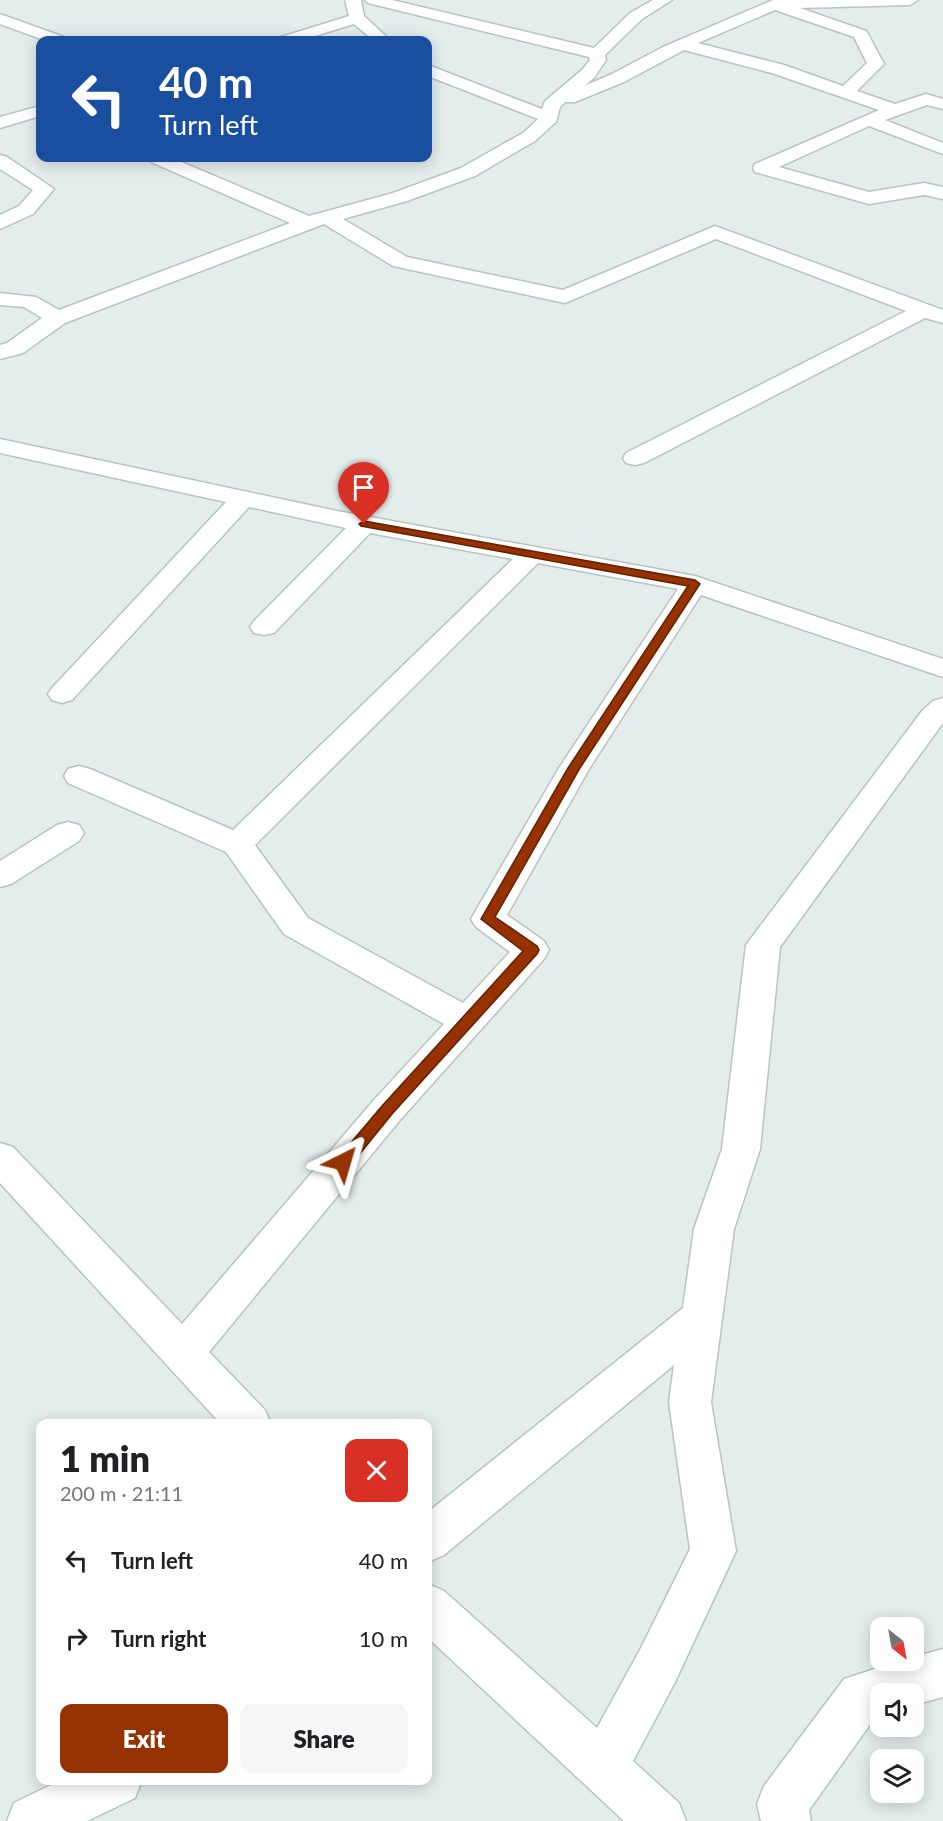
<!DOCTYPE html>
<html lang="en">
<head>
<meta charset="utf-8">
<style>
	:root { --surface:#fff; --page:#f6f6f6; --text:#202124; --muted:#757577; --accent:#963100 }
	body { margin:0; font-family:Lato,sans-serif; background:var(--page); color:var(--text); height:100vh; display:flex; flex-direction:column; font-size:22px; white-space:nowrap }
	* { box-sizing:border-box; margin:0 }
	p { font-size:20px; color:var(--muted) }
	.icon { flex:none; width:33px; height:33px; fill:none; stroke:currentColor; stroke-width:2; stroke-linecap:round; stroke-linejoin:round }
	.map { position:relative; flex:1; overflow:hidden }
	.details { position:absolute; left:36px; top:1419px; width:396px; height:366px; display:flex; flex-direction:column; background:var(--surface); border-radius:12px; box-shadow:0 3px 15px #0003 }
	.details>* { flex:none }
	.guide { position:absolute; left:36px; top:36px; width:396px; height:126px; border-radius:12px; box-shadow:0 3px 15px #0003; background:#1a4fa0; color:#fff; overflow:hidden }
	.needle { width:39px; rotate:149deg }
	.tools { position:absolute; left:870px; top:1617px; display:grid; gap:12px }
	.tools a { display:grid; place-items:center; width:54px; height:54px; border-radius:12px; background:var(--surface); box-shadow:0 3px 15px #0003; font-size:30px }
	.pin { position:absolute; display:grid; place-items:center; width:51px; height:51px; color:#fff; margin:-62px -26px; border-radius:50% 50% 50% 0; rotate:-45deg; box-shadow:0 0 6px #0007 }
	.pin .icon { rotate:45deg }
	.me { position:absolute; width:66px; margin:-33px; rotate:40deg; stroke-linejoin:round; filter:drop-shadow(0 0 4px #0008) }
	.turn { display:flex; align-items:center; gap:21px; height:126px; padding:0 24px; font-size:27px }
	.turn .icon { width:78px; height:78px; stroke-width:2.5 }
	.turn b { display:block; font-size:42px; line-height:51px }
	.round { display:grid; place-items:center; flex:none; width:63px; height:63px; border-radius:12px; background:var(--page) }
	.headline { display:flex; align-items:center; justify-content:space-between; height:102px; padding:0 24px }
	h1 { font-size:36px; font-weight:800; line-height:45px }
	.action { display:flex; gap:12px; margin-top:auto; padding:12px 24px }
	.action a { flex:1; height:69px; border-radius:12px; background:var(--accent); color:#fff; font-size:24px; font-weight:800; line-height:69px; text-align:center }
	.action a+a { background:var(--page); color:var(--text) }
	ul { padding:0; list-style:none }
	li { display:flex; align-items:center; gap:18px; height:78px; padding:0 24px }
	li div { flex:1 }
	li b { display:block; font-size:22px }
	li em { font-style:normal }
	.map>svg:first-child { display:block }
</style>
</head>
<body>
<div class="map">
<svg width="943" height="1821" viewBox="0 0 943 1821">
	<rect width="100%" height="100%" fill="#e3edec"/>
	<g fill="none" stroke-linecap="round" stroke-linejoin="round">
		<g stroke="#bac3c3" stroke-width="3">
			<g id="minor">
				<path d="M345,0H361L364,16L390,40H373L354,24L302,40H279L281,37L349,16Z"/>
				<path d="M365,0H392L594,48L630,13L653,0H672L642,19L605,55L606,60L594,78L584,86L612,74L663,47L773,0H918L910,5L800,8L866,31L868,34L884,64L857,91L895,104L926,94L943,99V109L927,105L885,120L943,143V154L869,126L779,167L869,192L924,183L943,187V199L924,195L869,204L755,172L753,168L755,164L879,110L772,73L684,50L624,82L575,102H565L560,107L556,122L535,141L475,176L407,201L343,219L407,257L563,290L715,226L943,310V323L925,318L644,463L635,465L626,463L623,458L626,453L906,311L716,239L565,303L393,266L324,224L65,323L23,353L0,359V345L7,343L42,318L24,307L0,305V293L36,297L59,310L290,223L151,162L149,158H172L309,216L393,193L461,168L523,133L538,119L428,76V65L542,109L545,101L582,70L590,60L589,57L368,3ZM775,10L854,37L867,63L843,86L784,65L698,43Z"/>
				<path d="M0,14L64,37L66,40H44L0,24Z"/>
				<path d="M40,106V116L0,128V117Z"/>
				<path d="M0,155L7,157L54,189L33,214L0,229V215L19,206L33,190L0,169Z"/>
				<path d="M0,439L337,511L695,576L943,659V677L701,595L589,769L507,915L544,941L549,950L544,959L400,1120L209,1352L265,1410L271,1424H221L0,1183V1143L13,1147L182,1324L374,1100L444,1024L284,934L226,852L68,783L64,776L68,769L79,766L90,769L233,830L513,559L370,533L274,633L264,635L254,633L250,627L254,621L346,528L249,507L72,700L62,703L52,700L48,694L52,688L226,502L0,453ZM538,563L678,589L559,768L471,919L476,927L510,952L463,1003L308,918L255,845Z"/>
				<path d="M943,698V723L780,947L760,1149L734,1229L711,1402L736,1551L675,1682L633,1761L679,1803L686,1821H624L428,1638V1584L444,1591L597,1728L641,1648L690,1549L669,1402L674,1365L444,1555L428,1562V1512L683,1308L694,1229L722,1149L746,945L922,711L933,701Z"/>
				<path d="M68,822L79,825L84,833L79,841L11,884L0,887V861L57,825Z"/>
				<path d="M943,1649V1697L914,1705V1694H880V1715L876,1716L809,1810L811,1821H761L757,1804L764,1786L844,1679L902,1660H914V1657Z"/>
				<path d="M61,1780H142L135,1798L87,1821H7L14,1803Z"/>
			</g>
		</g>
		<use href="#minor" fill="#fff" fill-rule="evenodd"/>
	</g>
	<path fill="#963100" stroke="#622000" stroke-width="1.5" d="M364,521L695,580L700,584L580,768L495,917L537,946L539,950L537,954L392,1114L349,1167L343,1169L338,1167L336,1162L338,1158L382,1106L523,951L481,919L568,768L688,586L361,526L359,524Z"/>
</svg>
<div class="tools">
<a><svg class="needle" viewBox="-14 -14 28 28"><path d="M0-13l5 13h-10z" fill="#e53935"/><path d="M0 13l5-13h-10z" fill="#757577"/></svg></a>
<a><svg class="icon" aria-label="sound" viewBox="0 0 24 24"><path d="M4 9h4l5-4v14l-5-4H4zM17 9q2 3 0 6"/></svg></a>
<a><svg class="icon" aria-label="layers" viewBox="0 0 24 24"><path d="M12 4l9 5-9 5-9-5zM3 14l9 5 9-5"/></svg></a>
</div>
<div class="pin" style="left:364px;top:524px;background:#d93025"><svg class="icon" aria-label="arrive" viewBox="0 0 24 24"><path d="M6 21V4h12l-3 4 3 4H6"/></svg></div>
<svg class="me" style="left:343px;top:1162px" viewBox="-20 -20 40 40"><path d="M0-17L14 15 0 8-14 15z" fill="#963100" stroke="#fff" stroke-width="4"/></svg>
<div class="guide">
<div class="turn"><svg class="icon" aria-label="left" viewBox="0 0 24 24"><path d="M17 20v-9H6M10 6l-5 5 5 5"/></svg><div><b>40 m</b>Turn left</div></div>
</div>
<section class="details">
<div class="headline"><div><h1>1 min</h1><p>200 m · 21:11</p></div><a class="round" style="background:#d93025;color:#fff"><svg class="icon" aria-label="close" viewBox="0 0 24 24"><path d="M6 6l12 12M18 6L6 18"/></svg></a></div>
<ul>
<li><svg class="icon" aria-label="left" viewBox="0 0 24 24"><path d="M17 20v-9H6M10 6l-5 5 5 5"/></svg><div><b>Turn left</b></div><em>40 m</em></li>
<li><svg class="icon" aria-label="right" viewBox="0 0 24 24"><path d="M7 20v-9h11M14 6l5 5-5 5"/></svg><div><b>Turn right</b></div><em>10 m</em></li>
</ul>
<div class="action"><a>Exit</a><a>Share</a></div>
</section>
</div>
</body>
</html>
